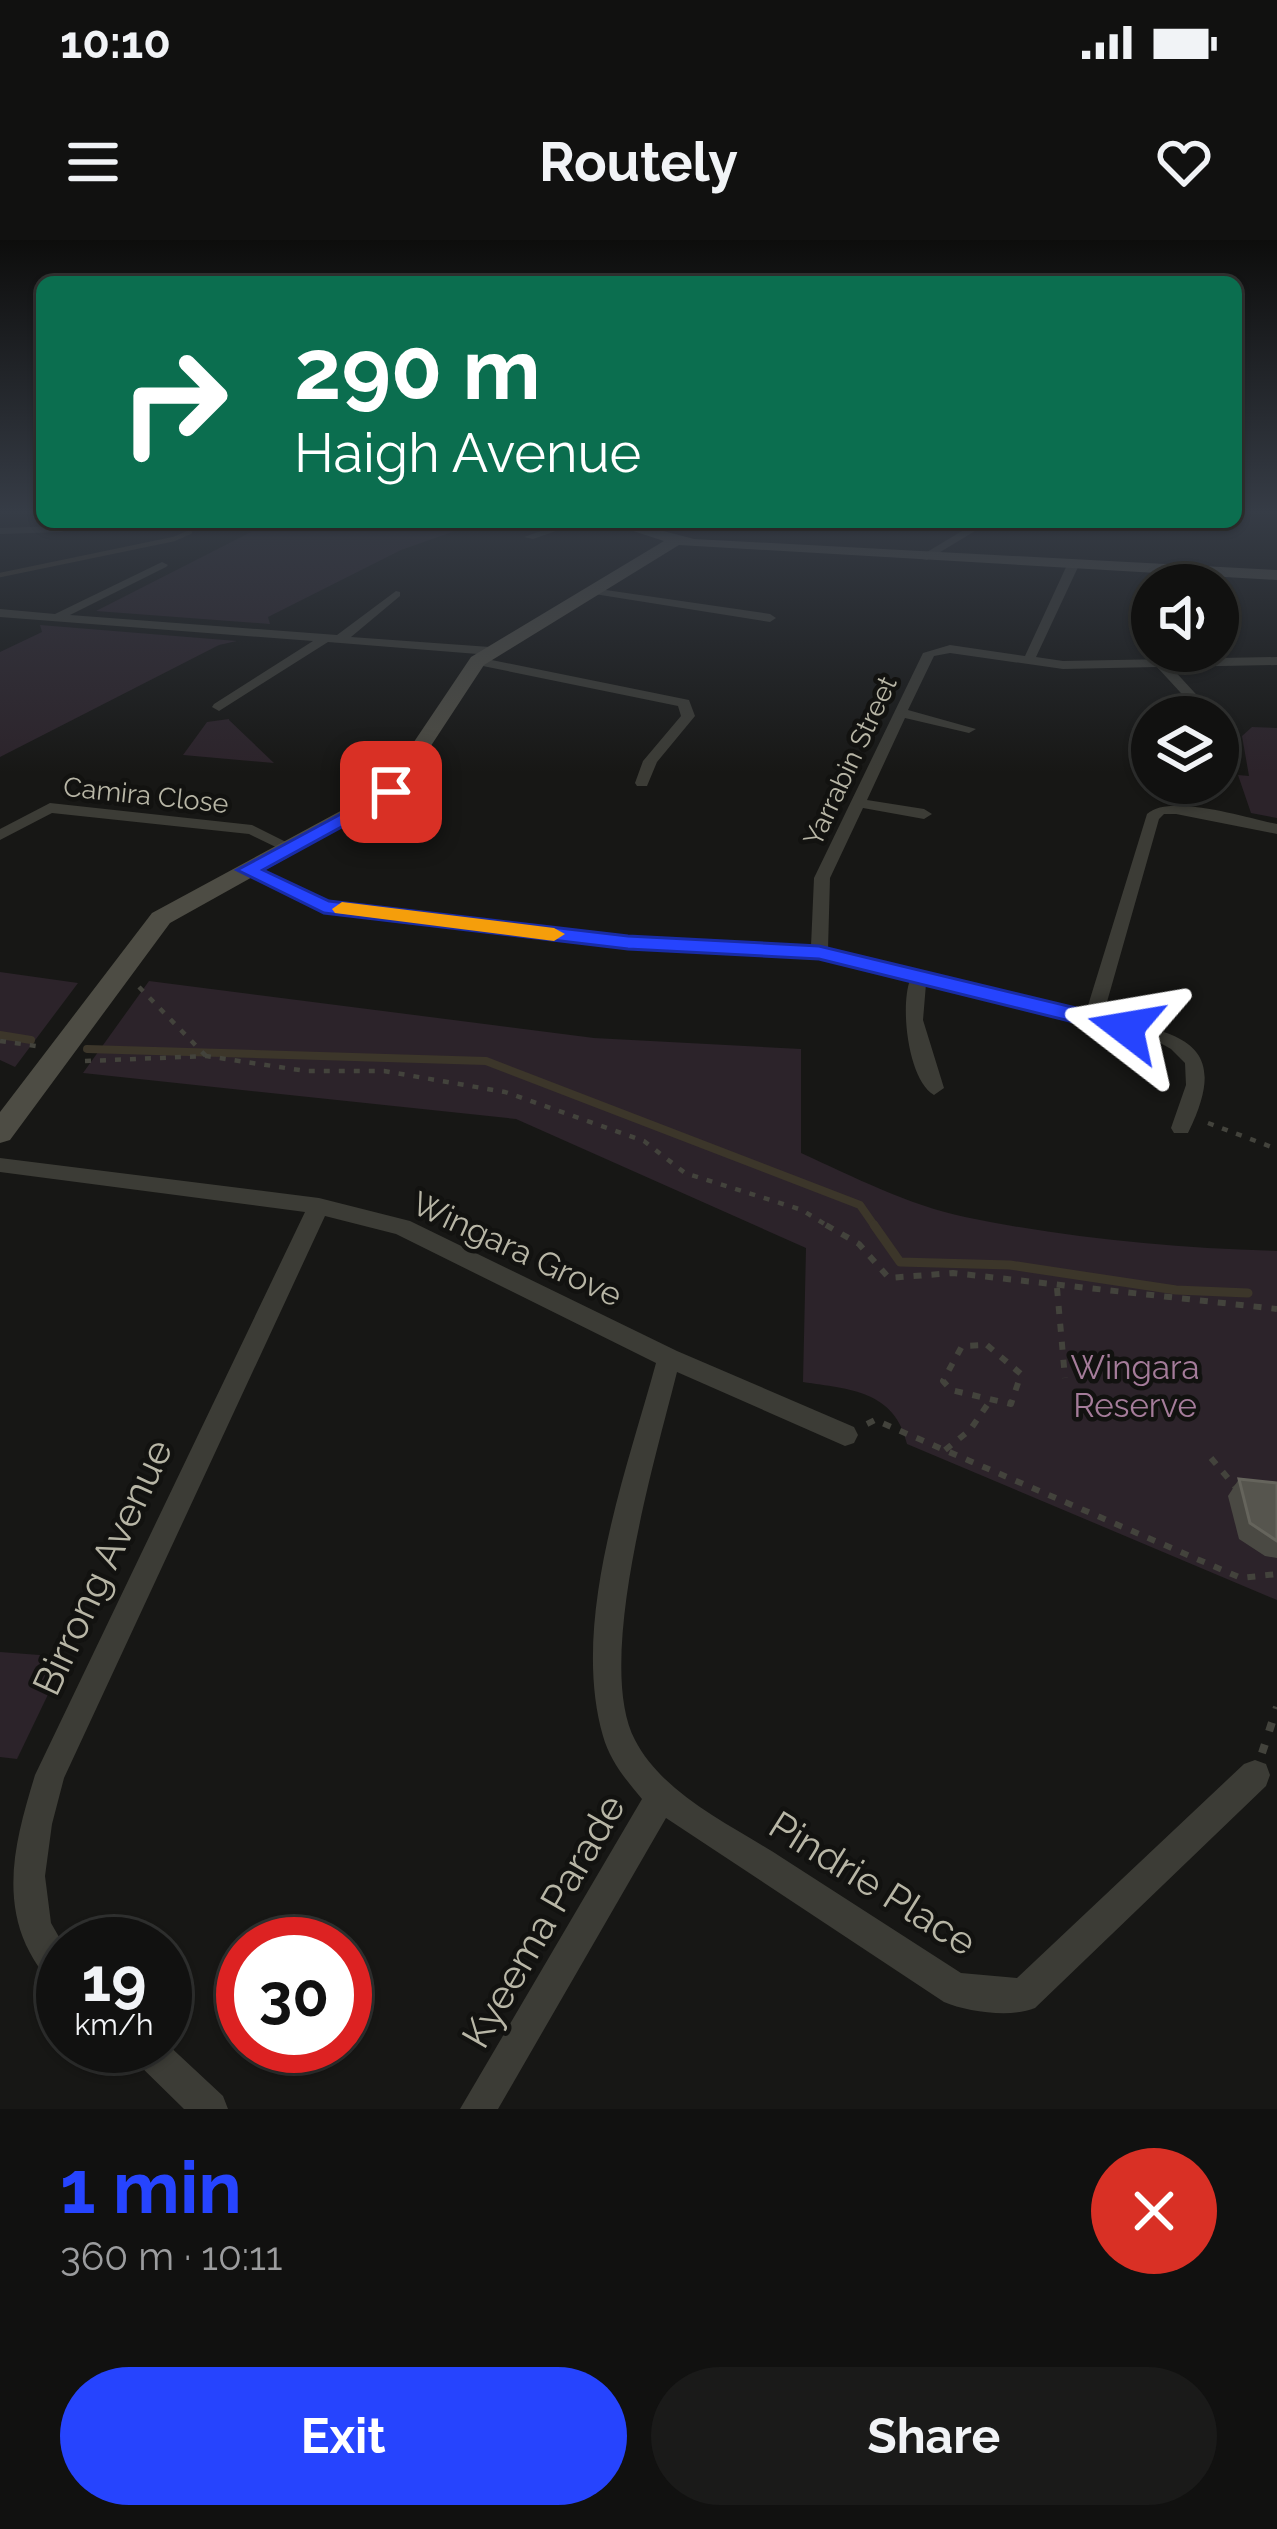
<!DOCTYPE html>
<html lang="en">
<head>
<meta charset="utf-8">
<style>
	:root { --surface:#111110; --page:#1a1a19; --text:#f1f3f6; --muted:#9c9d9f; --line:#303130; --accent:#2644fe }
	body { margin:0; font-family:Raleway,sans-serif; background:var(--page); color:var(--text); height:100vh; display:flex; flex-direction:column; font-size:45px; white-space:nowrap }
	* { box-sizing:border-box; margin:0 }
	p { font-size:39px; color:var(--muted) }
	.icon { flex:none; width:66px; height:66px; fill:none; stroke:currentColor; stroke-width:2; stroke-linecap:round; stroke-linejoin:round }
	.map { position:relative; height:1869px; overflow:hidden }
	.panel { display:flex; flex-direction:column; background:var(--surface); flex:1 }
	.panel>* { flex:none }
	.hud { position:absolute; left:36px; top:36px; width:1206px; height:252px; border-radius:18px; box-shadow:0 3px 9px #0004,0 0 0 3px var(--line); background:#0b6e4f; color:#fff; overflow:hidden }
	.buttons { position:absolute; left:1131px; top:324px; display:grid; gap:24px }
	.buttons a { display:grid; place-items:center; width:108px; height:108px; border-radius:50%; background:var(--surface); box-shadow:0 3px 9px #0004,0 0 0 3px var(--line); font-size:60px }
	.speed { position:absolute; left:36px; top:1677px; display:flex; gap:24px; font-size:60px; font-weight:700; text-align:center }
	.speed>* { display:grid; place-content:center; width:156px; height:156px; border-radius:50%; background:var(--surface); box-shadow:0 3px 9px #0004,0 0 0 3px var(--line); line-height:1 }
	.speed small { font-size:30px; font-weight:400 }
	.speed .limit { border:18px solid #d22; background:#fff; color:#111 }
	.pin { position:absolute; display:grid; place-items:center; width:102px; height:102px; color:#fff; margin:-51px; border-radius:24px; box-shadow:0 6px 18px #0006 }
	.me { position:absolute; width:132px; margin:-66px; rotate:284deg; stroke-linejoin:round; filter:drop-shadow(0 0 9px #0008) }
	.turn { display:flex; align-items:center; gap:42px; height:252px; padding:0 60px; font-size:54px }
	.turn .icon { width:156px; height:156px; stroke-width:2.5 }
	.turn b { display:block; font-size:84px; line-height:102px }
	.round { display:grid; place-items:center; flex:none; width:126px; height:126px; border-radius:63px; background:var(--page) }
	.headline { display:flex; align-items:center; justify-content:space-between; height:204px; padding:0 60px }
	h1 { font-size:72px; font-weight:700; line-height:90px; color:var(--accent) }
	.button { display:flex; gap:24px; margin-top:auto; padding:24px 60px }
	.button a { flex:1; height:138px; border-radius:72px; background:var(--accent); color:#fff; font-size:48px; font-weight:700; line-height:138px; text-align:center }
	.button a+a { background:var(--page); color:var(--text) }
	.status { display:flex; justify-content:space-between; align-items:center; height:84px; padding:0 60px; background:var(--surface); direction:ltr }
	.status svg { height:33px; fill:currentColor }
	header { display:flex; justify-content:space-between; align-items:center; height:156px; padding:0 60px; background:var(--surface); font-size:54px; font-weight:700 }
	.map>svg:first-child { display:block }
</style>
</head>
<body>
<div class="status"><b>10:10</b><svg viewBox="0 0 49 12"><path d="M0 12V9h3v3zM5 12V6h3v6zM10 12V3h3v9zM15 12V0h3v12zM26 1h20v11H26zM47 4h2v5h-2z"/></svg></div>
<header><svg class="icon" aria-label="menu" viewBox="0 0 24 24"><path d="M4 6h16M4 12h16M4 18h16"/></svg>Routely<svg class="icon" aria-label="heart" viewBox="0 0 24 24"><path d="M12 20l-8-8c-3-5 5-10 8-4 3-6 11-1 8 4z"/></svg></header>
<div class="map">
<svg width="1277" height="1869" viewBox="0 0 1277 1869">
	<rect width="100%" height="100%" fill="#171715"/>
	<g fill="#2c232a">
		<path d="M213,282H481L401,310L268,377L270,384L96,371L251,292Z"/>
		<path d="M40,385L237,401L219,405L0,517V412L42,392Z"/>
		<path d="M229,479V480L274,523L183,515L207,482Z"/>
		<path d="M1252,487L1277,488V578L1251,573L1238,535L1249,536L1242,496Z"/>
		<path d="M0,732L78,743L15,827L0,820Z"/>
		<path d="M149,741L594,798L801,809V913C854,937 908,965 965,977C1067,998 1173,1008 1277,1011V1360L907,1204C895,1151 850,1149 803,1142L806,1008L516,879L83,833Z"/>
		<path d="M0,1412L66,1417L17,1519L0,1517Z"/>
	</g>
	<g fill="none" stroke-linecap="round" stroke-linejoin="round">
		<path stroke="#3c362a" stroke-width="4.5" d="M0,335L174,299L190,292V282"/>
		<g stroke="#3c362a" stroke-width="8">
			<path d="M0,795L31,800"/>
			<path d="M87,809L486,821L860,965L876,988"/>
		</g>
		<path stroke="#3c362a" stroke-width="9" d="M874,985L900,1022L1010,1025L1176,1050L1248,1053"/>
		<g stroke="#43433c" stroke-width="4.5" stroke-dasharray="6 9" stroke-linecap="butt">
			<path d="M139,747L206,816"/>
			<path d="M0,801L36,806"/>
			<path d="M85,821L206,816L306,831H384L505,852L644,901L685,933L802,970L831,988"/>
			<path d="M1208,883L1277,909"/>
		</g>
		<g stroke="#43433c" stroke-width="6" stroke-dasharray="8 10" stroke-linecap="butt">
			<path d="M826,985L859,1004L889,1038L953,1033L1277,1069"/>
			<path d="M1057,1048L1065,1138"/>
			<path d="M987,1105L1021,1134L1011,1164L951,1150L943,1141L962,1106Z"/>
			<path d="M867,1184L875,1180L1241,1338L1277,1334"/>
			<path d="M945,1210L970,1190L990,1161"/>
			<path d="M1211,1218L1238,1250"/>
		</g>
		<path stroke="#43433c" stroke-width="8" stroke-dasharray="9 14" stroke-linecap="butt" d="M1262,1513L1277,1467"/>
		<g fill="#3c3c36" fill-rule="evenodd">
			<path d="M71,282H86L62,292L0,294V288L61,286Z"/>
			<path d="M566,282H582L533,299L524,297Z"/>
			<path d="M977,282H990L927,320L917,318Z"/>
			<path d="M162,322L168,325L166,327L70,375L337,395L396,351L400,352V356L351,397L490,407L496,411L490,415L328,402L219,471L212,467L214,464L313,401L0,377V369L55,374Z"/>
			<path d="M1073,322L1079,325L1036,417L1063,421L1277,417V425L1171,427L1217,477H1203L1157,427L1063,429L950,413L934,416L908,470L976,489L969,493L905,478L867,560L924,569L932,574L924,579L863,568L830,638L828,709L1086,772L1147,574C1170,553 1246,578 1277,584V594L1176,574H1164L1159,579L1103,776C1178,794 1234,800 1188,893H1174L1171,888L1186,845L1185,823L1171,809L1155,800L926,744L923,780L944,848L934,855C908,840 900,767 910,740L819,717L628,707L324,672L239,630L247,625L253,627L328,662L628,697L811,706L814,638L923,413L950,405L1025,416L1067,325Z"/>
			<path d="M592,348L770,374L776,378L770,382L588,353V349Z"/>
			<path d="M477,417L689,460L695,476L657,522L647,546H637L635,543L643,521L681,476L678,466L473,424V418Z"/>
			<path d="M50,563L252,585L298,608L296,611H284L249,594L52,573L0,600V589Z"/>
			<path d="M0,918L319,958L410,981L677,1111L854,1187L858,1195L854,1203L845,1206L677,1132C656,1217 594,1422 635,1500C664,1556 734,1586 784,1619C843,1657 902,1695 961,1733L1017,1738L1244,1524L1255,1520L1266,1524L1270,1535L1266,1546L1035,1768C1012,1778 967,1772 944,1762L666,1578L498,1869H460L642,1559C626,1540 610,1521 603,1496C570,1382 626,1233 656,1123L396,994L325,976L64,1538L52,1584L45,1636L51,1683L63,1704V1747C44,1739 35,1723 26,1705C1,1649 18,1591 35,1535L305,972L0,932Z"/>
			<path d="M165,1802L223,1856L228,1869H184L132,1818L126,1806H165Z"/>
		</g>
		<path fill="#4d4c44" fill-rule="evenodd" d="M605,282H629L694,299L1277,330V340L679,305L484,425L398,556L170,683L10,900L0,903V872L152,673L383,548L471,417L664,301Z"/>
	</g>
	<path fill="#4a4943" d="M1239,1239L1277,1243V1318L1265,1316L1239,1299L1228,1256Z"/>
	<path fill="#56554e" stroke="#65645c" stroke-width="3" d="M1239,1239L1277,1243V1301L1250,1283Z"/>
	<linearGradient id="sky" x2="0" y2="1"><stop stop-color="#0d0d0c"/><stop offset="0.51" stop-color="#363c46"/><stop offset="1" stop-color="#363c46" stop-opacity="0"/></linearGradient>
	<rect width="1277" height="533" fill="url(#sky)"/>
	<path fill="#2644fe" stroke="#192ca5" stroke-width="3" d="M391,547L398,548V556L263,630L329,661L628,696L819,706L1126,780L1139,788L1126,795L819,719L628,709L324,673L237,630Z"/>
	<path fill="#f59e0b" d="M342,662L554,688L565,694L554,701L335,673L332,669Z"/>
	<g text-anchor="middle" dominant-baseline="central" stroke-width="9" stroke-linejoin="round" paint-order="stroke">
		<g font-size="27" fill="#b8b6a6" stroke="#121210">
			<text transform="translate(850 521) rotate(-65)">Yarrabin Street</text>
			<text transform="translate(146 555) rotate(6)">Camira Close</text>
		</g>
		<g font-size="33" fill="#b8b6a6" stroke="#121210">
			<text transform="translate(517 1009) rotate(25)">Wingara Grove</text>
		</g>
		<g font-size="33" fill="#a57c9a" stroke="#121210">
			<text x="1135" y="1127">Wingara<tspan x="1135" dy="38">Reserve</tspan></text>
		</g>
		<g font-size="39" fill="#b8b6a6" stroke="#121210">
			<text transform="translate(102 1327) rotate(-65)">Birrong Avenue</text>
			<text transform="translate(873 1643) rotate(32)">Pindrie Place</text>
			<text transform="translate(543 1681) rotate(-60)">Kyeema Parade</text>
		</g>
	</g>
</svg>
<div class="buttons">
<a><svg class="icon" aria-label="sound" viewBox="0 0 24 24"><path d="M4 9h4l5-4v14l-5-4H4zM17 9q2 3 0 6"/></svg></a>
<a><svg class="icon" aria-label="layers" viewBox="0 0 24 24"><path d="M12 4l9 5-9 5-9-5zM3 14l9 5 9-5"/></svg></a>
</div>
<div class="speed"><div>19<small>km/h</small></div><div class="limit">30</div></div>
<div class="pin" style="left:391px;top:552px;background:#d93025"><svg class="icon" aria-label="arrive" viewBox="0 0 24 24"><path d="M6 21V4h12l-3 4 3 4H6"/></svg></div>
<svg class="me" style="left:1126px;top:788px" viewBox="-20 -20 40 40"><path d="M0-17L14 15 0 8-14 15z" fill="#2644fe" stroke="#fff" stroke-width="4"/></svg>
<div class="hud">
<div class="turn"><svg class="icon" aria-label="right" viewBox="0 0 24 24"><path d="M7 20v-9h11M14 6l5 5-5 5"/></svg><div><b>290 m</b>Haigh Avenue</div></div>
</div>
</div>
<section class="panel">
<div class="headline"><div><h1>1 min</h1><p>360 m · 10:11</p></div><a class="round" style="background:#d93025;color:#fff"><svg class="icon" aria-label="close" viewBox="0 0 24 24"><path d="M6 6l12 12M18 6L6 18"/></svg></a></div>
<div class="button"><a>Exit</a><a>Share</a></div>
</section>
</body>
</html>
